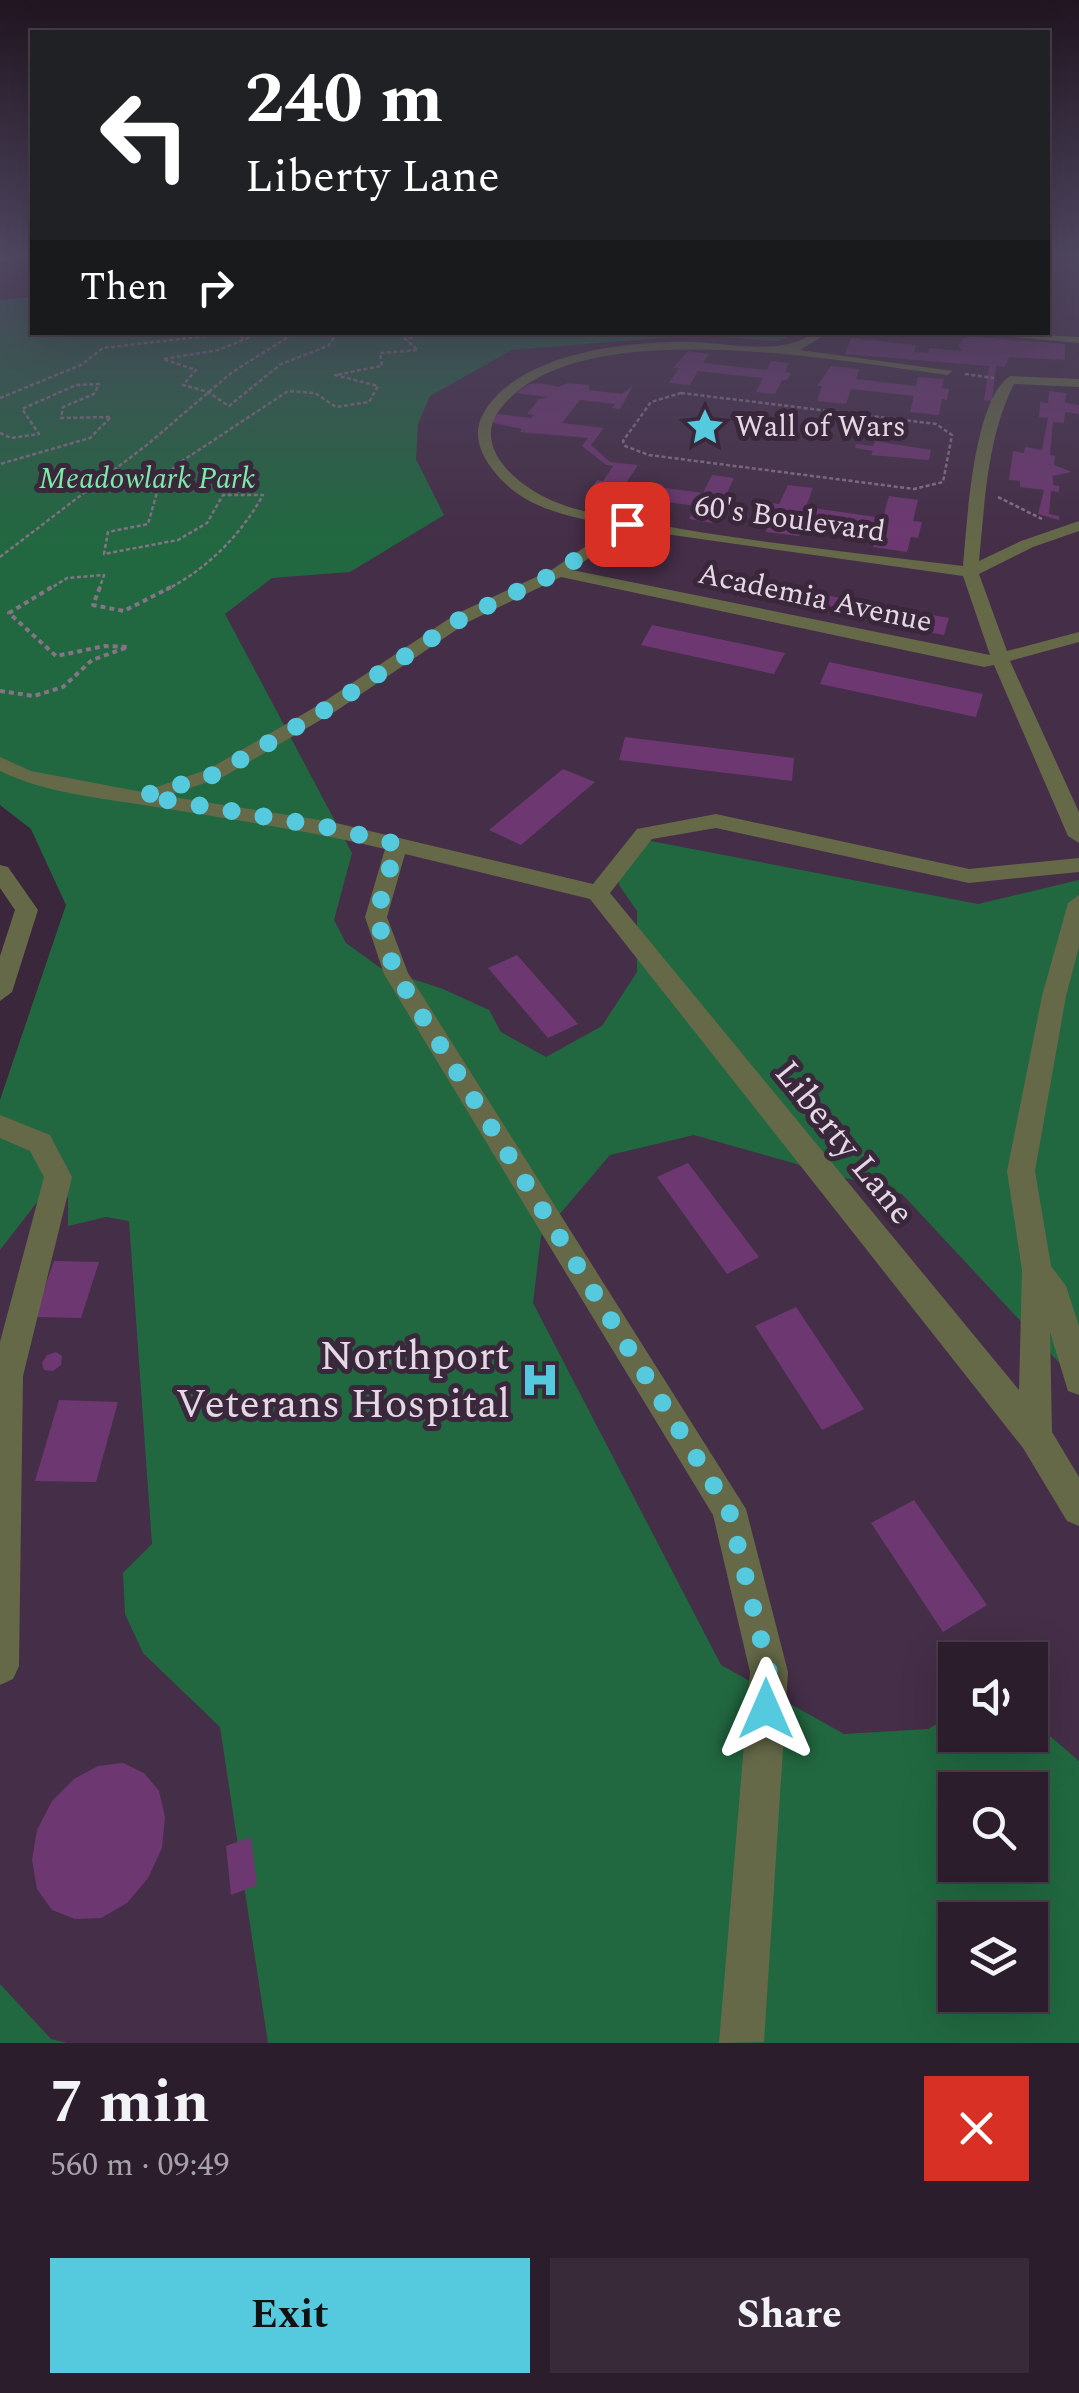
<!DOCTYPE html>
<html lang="en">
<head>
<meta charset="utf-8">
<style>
	:root { --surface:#2c1d2c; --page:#382a38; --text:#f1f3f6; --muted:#a6a2a9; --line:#483b48; --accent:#55cadf }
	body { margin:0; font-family:Spectral,serif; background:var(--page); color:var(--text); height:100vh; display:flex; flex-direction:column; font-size:38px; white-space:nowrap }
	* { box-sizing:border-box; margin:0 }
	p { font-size:32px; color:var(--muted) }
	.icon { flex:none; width:55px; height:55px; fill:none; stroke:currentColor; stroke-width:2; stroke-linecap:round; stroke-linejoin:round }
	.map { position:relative; height:2043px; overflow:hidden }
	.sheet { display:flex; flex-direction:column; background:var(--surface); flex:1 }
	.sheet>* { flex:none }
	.top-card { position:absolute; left:30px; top:30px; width:1020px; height:305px; border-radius:0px; box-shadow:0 10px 40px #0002,0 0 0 2px var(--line); background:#202124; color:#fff; overflow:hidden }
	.controls { position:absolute; left:938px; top:1642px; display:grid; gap:20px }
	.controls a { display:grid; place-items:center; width:110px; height:110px; border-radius:0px; background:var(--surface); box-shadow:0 10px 40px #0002,0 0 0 2px var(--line); font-size:50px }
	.pin { position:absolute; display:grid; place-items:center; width:85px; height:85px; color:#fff; margin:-42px; border-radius:20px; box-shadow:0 5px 15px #0006 }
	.me { position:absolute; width:110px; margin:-55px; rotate:0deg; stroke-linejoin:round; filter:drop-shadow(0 0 8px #0008) }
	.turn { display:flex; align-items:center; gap:35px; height:210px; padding:0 50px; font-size:45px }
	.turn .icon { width:130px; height:130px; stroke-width:2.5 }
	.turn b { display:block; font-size:70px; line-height:85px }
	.then { display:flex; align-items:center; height:95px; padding:0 50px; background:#0003; gap:20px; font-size:38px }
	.round { display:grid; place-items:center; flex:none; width:105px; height:105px; border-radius:0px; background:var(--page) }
	.headline { display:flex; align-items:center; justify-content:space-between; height:170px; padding:0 50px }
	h1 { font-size:60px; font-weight:700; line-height:75px }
	.action { display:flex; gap:20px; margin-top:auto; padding:20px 50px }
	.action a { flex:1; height:115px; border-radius:0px; background:var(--accent); color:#111; font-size:40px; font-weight:700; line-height:115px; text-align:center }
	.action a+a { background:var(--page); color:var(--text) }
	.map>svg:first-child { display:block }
</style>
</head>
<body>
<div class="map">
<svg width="1079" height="2043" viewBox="0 0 1079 2043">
	<rect width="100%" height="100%" fill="#3a273b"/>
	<path fill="#452e47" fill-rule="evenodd" d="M1048,257H1079V2043H0V1100L66,905L31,829L365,457L486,344L542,332H1048ZM955,1660H1030V1735H955ZM955,1790H1030V1865H955ZM955,1920H1030V1995H955Z"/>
	<g fill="#216840" fill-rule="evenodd">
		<path d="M32,297V332L799,333L778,341L696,335L512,350L430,396L418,424L416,459L444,515L350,572L272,578L225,614L352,853L334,920L346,943L382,969L443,989L489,1010L501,1032L546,1057L602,1026L637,972V911L619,885L617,855L651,841L978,904L1079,880V1384L902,1194L694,1135L610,1155L541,1236L533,1303L721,1665L844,1734L928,1729L955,1714V1735H1030V1719L1079,1761V2043H268L220,1727L143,1653L125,1614L123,1573L152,1544L129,1221L106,1217L68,1226V1198L51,1176L45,1192L0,1250V1100L66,905L31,829L0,805V300ZM955,1790H1030V1865H955ZM955,1920H1030V1995H955Z"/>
		<path d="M0,1984L51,2039L67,2043H0Z"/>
	</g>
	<g fill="#6d3871">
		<path d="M966,336L1065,344V360L1009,357L1005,367L996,366L992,401L984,400L989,366L845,354L851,338L916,345L914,352L928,353L929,348L962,351L958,345Z"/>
		<path d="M688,351L709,354L703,363L767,370L771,361L789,363L785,372L791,373L787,380H782L775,394L756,392L763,378L745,376L698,371L690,385L669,383L679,368H673Z"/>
		<path d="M831,366L859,369L856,379L916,386L918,377L944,379L942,388L949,389L947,400L942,399L939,415L910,412L914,396L851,389L846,404L817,401L822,386H817Z"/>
		<path d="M541,383L558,387L568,383L589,385V390L622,394L633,386L620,409L612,408L615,404L580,400L562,423L604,428L591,445L610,462L638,465L626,483L703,493L712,475L734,478L725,497L733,498L727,510L719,509L713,523L689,519L696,506L617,495L609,508L587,505L596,492L590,491L597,480L603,481L613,466L606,465L582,446L588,438L520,432L522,429L490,422L497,414L531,418L534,415L527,414L539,399L549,397L516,393L530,384Z"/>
		<path d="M1049,391L1066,393L1065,403L1079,405V414L1065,412L1064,423L1053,422L1050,455L1055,456L1054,465L1072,472L1053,476V485L1059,486V492L1051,491L1049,514L1059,516V520L1038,514L1044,490L1020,487V481L1009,480L1013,451L1024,453L1025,447L1042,450L1048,418L1039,417L1040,406V402L1048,403Z"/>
		<path d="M875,441L931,450L929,460L871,455L873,451L855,448L856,444L873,446Z"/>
		<path d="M788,485L813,488L806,507L883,518L889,496L918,500L913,521L922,522L918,538L911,537L907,552L873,547L877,533L804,523L799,536L766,532L773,503L779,504Z"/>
		<path d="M809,592L949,618L944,635L802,608Z"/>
		<path d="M652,625L785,653L774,674L641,645Z"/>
		<path d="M829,662L983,694L976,717L820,684Z"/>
		<path d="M625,737L794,758L792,781L619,760Z"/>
		<path d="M563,769L595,782L521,845L489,830Z"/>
		<path d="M517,955L578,1024L548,1038L488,968Z"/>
		<path d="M688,1163L759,1257L727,1274L657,1177Z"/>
		<path d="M54,1261L99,1262L81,1318L34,1317Z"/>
		<path d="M796,1307L864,1409L822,1430L755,1326Z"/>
		<path d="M56,1352L62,1356L61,1365L53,1371L44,1370L42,1363L47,1355Z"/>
		<path d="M59,1400L118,1402L96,1482L35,1481Z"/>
		<path d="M914,1500L987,1605L943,1632L871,1523Z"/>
		<path d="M123,1763L144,1773L159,1791L165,1817L162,1848L148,1878L127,1903L101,1918L75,1919L52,1910L37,1889L32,1860L37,1830L52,1801L74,1779L98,1766Z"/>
		<path d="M251,1837L257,1885L231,1895L226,1846Z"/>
	</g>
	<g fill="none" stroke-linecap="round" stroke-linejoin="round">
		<g stroke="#847485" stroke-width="2.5" stroke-dasharray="4 2.5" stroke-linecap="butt">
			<path d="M965,374L994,378"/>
			<path d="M681,393L936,424L952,435L943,482L914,489L649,455L625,446L623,441L651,402Z"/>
			<path d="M0,398L81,365L103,348L224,334L248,338L218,350L163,359L196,370L183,385L208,392L229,406L281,364L328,346L338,332"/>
			<path d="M0,433L11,438L39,434L22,409L76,385L99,384L94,394L63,407L61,418L111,417L90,438L0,464"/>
			<path d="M998,497L1042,519"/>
			<path d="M0,557L148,444L231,373L296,332"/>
			<path d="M48,590L67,578L104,575L99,590"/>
			<path d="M166,590C208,568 240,536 263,495H223L207,523L178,540L104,554L108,532L148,524L159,485L176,465L288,391L315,393L336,407L369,402L378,386L335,375L382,366L380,353L418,350L405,339L430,332"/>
		</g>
		<g stroke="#847485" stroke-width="4" stroke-dasharray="5 4" stroke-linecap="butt">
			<path d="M100,587L93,605L124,611L171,587"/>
			<path d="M0,691L34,696L63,687L92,660L128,647L105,646L56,656L9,613L52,587"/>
		</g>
		<g fill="#656948" fill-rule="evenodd">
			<path d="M0,257H23L0,263Z"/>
			<path d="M817,332H830L800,350L953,371L947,375C839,361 596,315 511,397C500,408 490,419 491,436C492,460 517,481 537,493C571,513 615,517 654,524C756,543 860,553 963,566C967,524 973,400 1010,376L1079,379V387L1014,384C987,438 985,501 979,561L1021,541L1079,521V531L1033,547L979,574L1007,651L1079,632V642L1010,661L1079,812V843L1068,836L994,665L984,667L561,577L468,622L336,711L223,777L166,796L332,822L593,884L637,829L716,814L969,869L1079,858V872L969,883L716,828L652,839L610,893L1019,1390L1022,1270L1007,1171L1042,996L1068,903L1079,895V947L1066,996L1035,1171L1051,1266L1066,1286L1079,1326V1395L1068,1391L1050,1332L1052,1432L1079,1477V1526L1067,1521L1023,1448L590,899L405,854L387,917L408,973L746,1509L788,1672L764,2042L719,2043L750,1672L713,1515L384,974L365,917L385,849C307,830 228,819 150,806C100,798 45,793 0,771V757L31,771L142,792L209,769L322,703L456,614L553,569L615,526C578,518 538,512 509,487C489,469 468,441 483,414C518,352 627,341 691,342C734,343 777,357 817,332ZM630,529L963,576L990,655L572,570Z"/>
			<path d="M985,332L1079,337V343L990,335Z"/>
			<path d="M0,865L8,867L38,910L12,992L0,1001V956L15,910L0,888Z"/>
			<path d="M0,1115L50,1135L72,1177L23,1376L19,1666L13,1679L0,1685V1342L44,1177L30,1151L0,1138Z"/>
		</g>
	</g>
	<linearGradient id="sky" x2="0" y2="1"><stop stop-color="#201520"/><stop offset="0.47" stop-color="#4f4760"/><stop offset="1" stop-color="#4f4760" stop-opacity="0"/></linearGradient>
	<rect width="1079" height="543" fill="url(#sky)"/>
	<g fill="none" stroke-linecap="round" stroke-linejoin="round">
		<path stroke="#55cadf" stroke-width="18" stroke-dasharray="0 32.4" d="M627,524L558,572L462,618L328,708L216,774L143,796L332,828L397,844L376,917L396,974L729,1510L769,1672L766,1709"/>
	</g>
	<defs>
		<g id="sight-bare" transform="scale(3)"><path d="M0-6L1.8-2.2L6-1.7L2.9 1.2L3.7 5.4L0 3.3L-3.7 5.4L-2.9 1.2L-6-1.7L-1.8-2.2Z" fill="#55cadf" stroke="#3a273b" stroke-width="2.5" paint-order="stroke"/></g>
		<g id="hospital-bare" transform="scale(3)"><path d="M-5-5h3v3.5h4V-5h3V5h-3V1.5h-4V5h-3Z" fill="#55cadf" stroke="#3a273b" stroke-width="2.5" paint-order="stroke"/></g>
	</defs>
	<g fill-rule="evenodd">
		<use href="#sight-bare" x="705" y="427"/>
		<use href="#hospital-bare" x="540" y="1380"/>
	</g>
	<g text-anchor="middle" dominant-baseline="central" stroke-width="10" stroke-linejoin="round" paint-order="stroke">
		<g font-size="30" fill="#e4d8e4" stroke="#3a273b" text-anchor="start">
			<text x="735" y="427">Wall of Wars</text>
		</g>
		<g font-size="30" font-style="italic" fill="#7ceba7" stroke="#3a273b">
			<text x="147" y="479">Meadowlark Park</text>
		</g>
		<g font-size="30" fill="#e4d8e4" stroke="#3a273b">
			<text transform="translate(790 519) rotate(8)">60's Boulevard</text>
			<text transform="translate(815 598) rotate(12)">Academia Avenue</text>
		</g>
		<g font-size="35" fill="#e4d8e4" stroke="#3a273b">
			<text transform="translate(844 1143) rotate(51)">Liberty Lane</text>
		</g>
		<g font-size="42" fill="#e4d8e4" stroke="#3a273b" text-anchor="end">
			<text x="510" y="1356">Northport<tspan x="510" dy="48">Veterans Hospital</tspan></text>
		</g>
	</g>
</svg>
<div class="controls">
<a><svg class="icon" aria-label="sound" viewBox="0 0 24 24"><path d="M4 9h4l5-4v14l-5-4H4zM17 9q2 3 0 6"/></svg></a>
<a><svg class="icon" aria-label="search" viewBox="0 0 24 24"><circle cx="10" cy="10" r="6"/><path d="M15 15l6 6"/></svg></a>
<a><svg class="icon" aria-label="layers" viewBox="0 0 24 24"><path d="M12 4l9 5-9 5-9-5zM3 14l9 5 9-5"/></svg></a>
</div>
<div class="pin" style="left:627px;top:524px;background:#d93025"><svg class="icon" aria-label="arrive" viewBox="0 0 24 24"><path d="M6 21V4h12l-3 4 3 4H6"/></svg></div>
<svg class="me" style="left:766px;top:1709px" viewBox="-20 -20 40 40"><path d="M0-17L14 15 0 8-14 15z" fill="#55cadf" stroke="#fff" stroke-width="4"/></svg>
<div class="top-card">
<div class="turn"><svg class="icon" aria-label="left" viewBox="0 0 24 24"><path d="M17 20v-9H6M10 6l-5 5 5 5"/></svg><div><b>240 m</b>Liberty Lane</div></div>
<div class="then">Then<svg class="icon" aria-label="right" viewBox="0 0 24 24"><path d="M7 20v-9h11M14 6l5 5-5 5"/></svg></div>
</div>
</div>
<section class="sheet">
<div class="headline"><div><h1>7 min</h1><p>560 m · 09:49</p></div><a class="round" style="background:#d93025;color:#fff"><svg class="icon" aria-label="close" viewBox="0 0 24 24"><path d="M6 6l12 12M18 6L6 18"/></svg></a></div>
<div class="action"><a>Exit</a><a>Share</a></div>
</section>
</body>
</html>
